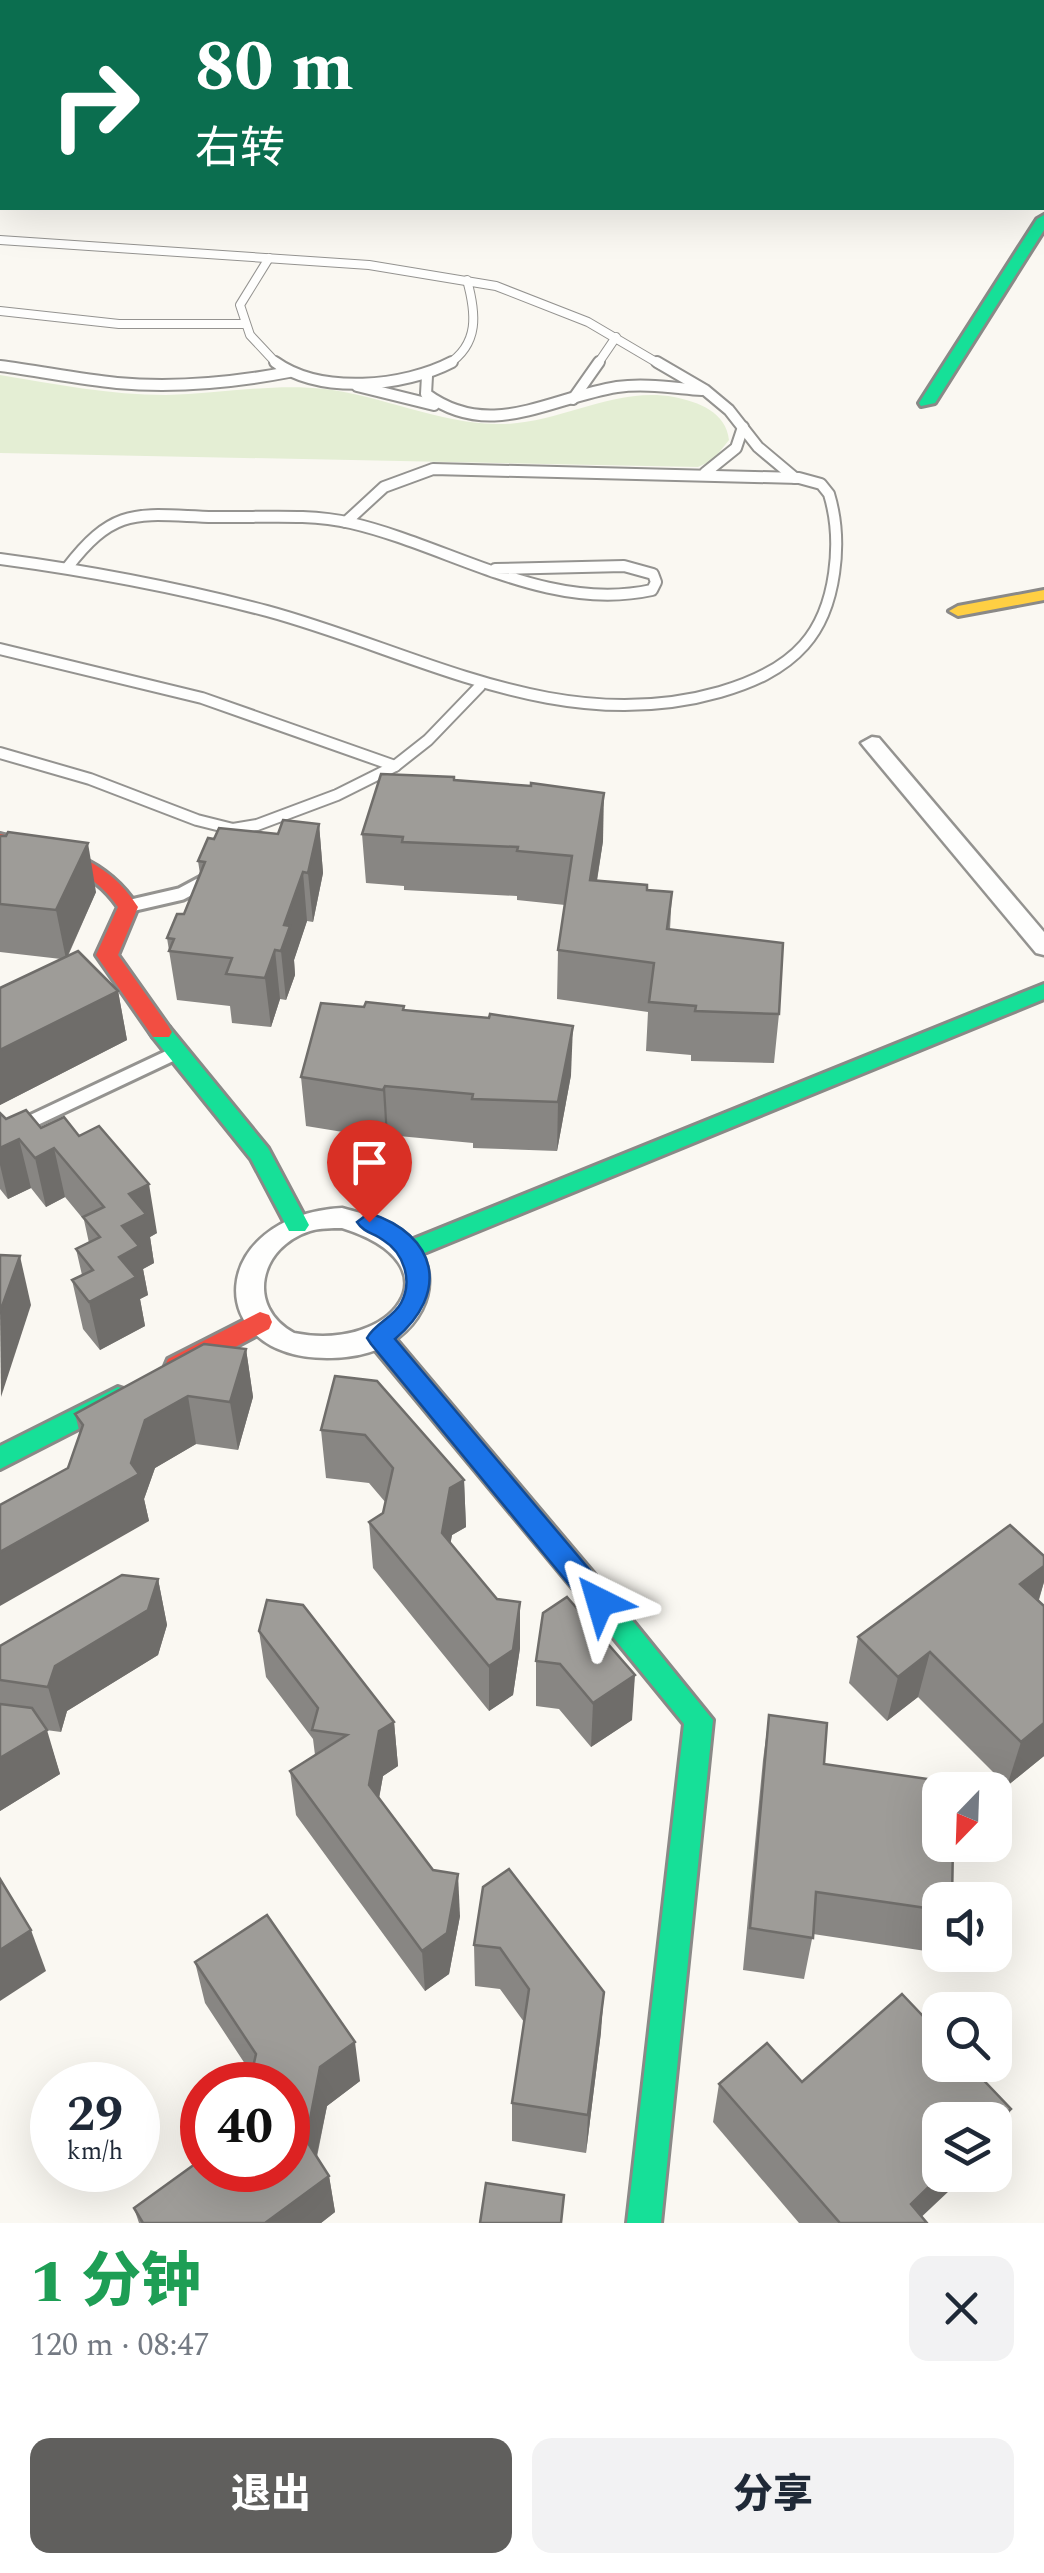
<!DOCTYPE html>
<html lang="zh">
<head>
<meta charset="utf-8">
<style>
	:root { --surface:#fff; --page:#f2f2f3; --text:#1f2937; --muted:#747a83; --accent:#605f5d }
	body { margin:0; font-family:Spectral,"Noto Sans SC",serif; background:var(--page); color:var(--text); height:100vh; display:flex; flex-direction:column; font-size:38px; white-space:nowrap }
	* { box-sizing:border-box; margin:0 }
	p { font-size:32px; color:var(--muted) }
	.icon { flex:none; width:55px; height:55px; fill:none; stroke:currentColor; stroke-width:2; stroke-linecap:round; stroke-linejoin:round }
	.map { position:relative; height:2223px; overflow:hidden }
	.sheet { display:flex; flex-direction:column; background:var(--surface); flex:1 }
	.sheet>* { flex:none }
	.guide { position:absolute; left:0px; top:0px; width:1045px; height:210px; box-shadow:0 10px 40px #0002; background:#0b6e4f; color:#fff; overflow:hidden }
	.needle { width:65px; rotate:203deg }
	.fabs { position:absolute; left:922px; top:1772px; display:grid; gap:20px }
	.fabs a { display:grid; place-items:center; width:90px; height:90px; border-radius:20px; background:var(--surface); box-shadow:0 10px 40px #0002; font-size:50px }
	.speed { position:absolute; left:30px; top:2062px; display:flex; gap:20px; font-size:50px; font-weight:700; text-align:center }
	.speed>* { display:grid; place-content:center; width:130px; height:130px; border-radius:50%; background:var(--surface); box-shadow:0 10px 40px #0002; line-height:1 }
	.speed small { font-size:25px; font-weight:400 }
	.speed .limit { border:15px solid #d22; background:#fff; color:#111 }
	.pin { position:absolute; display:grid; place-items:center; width:85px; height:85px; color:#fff; margin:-102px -42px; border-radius:50% 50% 50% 0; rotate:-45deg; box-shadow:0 0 10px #0007 }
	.pin .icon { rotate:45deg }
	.me { position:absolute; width:110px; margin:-55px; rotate:320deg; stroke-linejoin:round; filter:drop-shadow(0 0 8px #0008) }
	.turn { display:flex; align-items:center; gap:35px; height:210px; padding:0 30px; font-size:45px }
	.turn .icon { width:130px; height:130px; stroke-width:2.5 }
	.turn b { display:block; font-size:70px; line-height:85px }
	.round { display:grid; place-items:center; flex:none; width:105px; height:105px; border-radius:20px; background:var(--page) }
	.head { display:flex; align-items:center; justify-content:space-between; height:170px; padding:0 30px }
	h1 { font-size:60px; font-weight:800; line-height:75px; color:#1e9e55 }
	.primary-button { display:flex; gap:20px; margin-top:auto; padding:20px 30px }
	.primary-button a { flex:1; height:115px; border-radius:20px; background:var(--accent); color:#fff; font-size:40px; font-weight:800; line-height:115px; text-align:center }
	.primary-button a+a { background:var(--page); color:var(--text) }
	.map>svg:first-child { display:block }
</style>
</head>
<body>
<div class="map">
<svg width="1044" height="2223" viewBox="0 0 1044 2223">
	<rect width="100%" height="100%" fill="#faf8f2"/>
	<path fill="#e4eed4" d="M0,375C55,384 110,395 166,395C219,394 272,383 325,389C383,396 437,423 496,424C558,426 611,386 674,397C699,402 726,412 729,440L713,460L698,467L0,453Z"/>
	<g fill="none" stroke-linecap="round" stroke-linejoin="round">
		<g stroke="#949390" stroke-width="10">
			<g id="lane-far2">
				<path d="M0,240L369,265L496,286L588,322L661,365"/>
				<path d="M269,258L240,305L250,335L278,365"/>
				<path d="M0,311L119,324H243"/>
				<path d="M447,365C480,344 476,313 467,280"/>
				<path d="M597,365L616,337"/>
			</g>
		</g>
		<g stroke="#949390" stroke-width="14">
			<g id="lane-far1">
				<path d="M275,362C321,395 404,387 452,362"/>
				<path d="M657,362L705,390L729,410L758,447L795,478"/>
				<path d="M0,366C39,371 78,379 117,383C175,388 232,383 289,372"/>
				<path d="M427,376L426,394C490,441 549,398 617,387C645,383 674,388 702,390"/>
				<path d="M357,386L434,405"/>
				<path d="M573,399L599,362"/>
				<path d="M705,473L736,448L743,427"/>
				<path d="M0,559C90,571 179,588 267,611C418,652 559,738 720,692C751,683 782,670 804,645C837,608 843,540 829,494L821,484L799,478L433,469L384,487L346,522"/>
				<path d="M67,568C116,504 139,515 214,517C259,518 307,513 351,523C450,546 547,613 652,590L656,582L653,574L624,566L495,569"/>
				<path d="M0,649L202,698L395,766"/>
				<path d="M0,753L90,779L197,820L233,829L257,825L337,795L395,766L428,740L480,686"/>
			</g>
		</g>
		<g stroke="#949390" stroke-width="18">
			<g id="lane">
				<path d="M129,906L181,894L209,879"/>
				<path d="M0,1136L176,1053"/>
			</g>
		</g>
		<g stroke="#949390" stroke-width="5">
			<g id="street">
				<path d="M0,0H12L0,5Z"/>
				<path d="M872,737L879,738L1044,932V955L1036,953L865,748L861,743Z"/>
				<path d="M342,1208C358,1213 379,1216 393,1225C440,1251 440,1305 399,1337C379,1353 352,1358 327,1358C200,1358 207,1216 342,1208ZM342,1228C461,1265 393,1353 294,1333C245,1306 260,1247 310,1231C320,1228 332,1228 342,1228Z"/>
			</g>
		</g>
		<g stroke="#8a8987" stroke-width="6">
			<g id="fast">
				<path d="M687,0H702L703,2H689Z"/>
				<rect x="1042" y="188" width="2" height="8"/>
				<path d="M1044,215V230L935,403L921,406L919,403L1037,219Z"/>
				<path d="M1044,984V999L417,1256H401L397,1250L401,1244Z"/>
				<path d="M161,1024L169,1027L268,1148L309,1225L305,1231H289L251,1159L153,1037L150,1032Z"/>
				<path d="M118,1387L127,1390L131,1397L127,1404L0,1469V1446Z"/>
				<path d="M596,1584L606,1588L713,1720L661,2223H627L684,1724L586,1604L582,1596L586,1588Z"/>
			</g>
		</g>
		<g stroke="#8a8987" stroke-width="6">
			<g id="slow">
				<path d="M1044,590V600L958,616L949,611L958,606Z"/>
				<path d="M380,1328L389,1331L606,1588L610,1596L606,1604L596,1608L586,1604L371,1345L368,1338L371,1331Z"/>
			</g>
		</g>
		<g stroke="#8a8987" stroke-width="6">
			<g id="jam">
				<path d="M2,94V102L0,103V95Z"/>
				<path d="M0,834C56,846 106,856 138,907L118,955L169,1027L172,1032L169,1037H153L96,955L118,907C90,866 45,856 0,846Z"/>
				<path d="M260,1312L269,1315L272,1322L269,1329L186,1373L177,1376L168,1373L165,1366L168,1359Z"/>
			</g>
		</g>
		<use href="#lane-far2" stroke="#fefefd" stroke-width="8"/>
		<use href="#lane-far1" stroke="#fefefd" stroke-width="10"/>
		<use href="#lane" stroke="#fefefd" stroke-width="12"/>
		<use href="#street" fill="#fefefd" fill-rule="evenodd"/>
		<use href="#fast" fill="#16e098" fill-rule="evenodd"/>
		<use href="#slow" fill="#ffcf43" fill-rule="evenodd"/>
		<use href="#jam" fill="#f24e42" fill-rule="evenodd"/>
	</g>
	<g fill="#888683">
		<path d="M455,780L603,841L597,881L647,890L672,892L670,930L779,1014L774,1063L691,1061V1055L646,1051L648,1012L557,999L558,950L565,905L517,900V896L404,890V886L366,883L362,834Z"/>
		<path d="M319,824L323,873L313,922L307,921L294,960L295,975L286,1000L280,999L271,1027L232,1023L230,1006L177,1000L167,938L184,914L200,874L198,861L214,839L278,834Z"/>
		<path d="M0,836L96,892L68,956L118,991L127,1040L0,1105V988L61,959L0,952Z"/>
		<path d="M404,1011L571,1075L557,1151L473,1148V1143L388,1135L386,1139L306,1126L301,1077Z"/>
		<path d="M6,1119L41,1128L157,1233L150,1237L154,1263L143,1269L148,1295L140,1299L145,1326L100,1350L83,1329L72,1280L82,1275L76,1249L89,1243L84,1220L65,1197L46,1207L31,1188L8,1199L0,1189V1148Z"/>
		<path d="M246,1349L253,1397L238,1450L196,1444L155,1468L144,1499L149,1521L68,1468L80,1434L75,1414Z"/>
		<path d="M335,1376L464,1480L466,1527L452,1535L450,1544L497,1599L520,1602V1648L513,1695L489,1711L373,1568L369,1522L383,1513L386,1503L369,1483L326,1478L321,1430Z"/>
		<path d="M158,1579L167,1625L158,1655L67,1711L61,1732L46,1730L60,1774L0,1811V1646Z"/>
		<path d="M1044,1582L1039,1600L1044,1606V1756L1007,1786L918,1697L887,1721L849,1683L858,1637Z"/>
		<path d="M543,1613L632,1720L591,1747L559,1709L536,1706V1661Z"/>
		<path d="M259,1631L394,1722L398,1766L383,1776L379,1799L460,1916L449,1974L425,1991L296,1815L290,1771L315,1755L313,1739L266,1677Z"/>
		<path d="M769,1715L940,1900L939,1953L813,1934L804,1979L743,1970L763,1760Z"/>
		<path d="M483,1887L601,2032L586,2153L512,2141V2103L524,2022L500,1989L475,1986L474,1945Z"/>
		<path d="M195,1962L360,2081L327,2106L317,2157L329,2176L335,2212L321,2223H139L134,2208L288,2170L251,2073L205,2003Z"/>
		<path d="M719,2084L927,2223H799L713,2122Z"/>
	</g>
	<g fill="#6f6d6a">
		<path d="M604,793L603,841L589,929L590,880Z"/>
		<path d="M319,824L323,873L313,922L308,873Z"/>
		<path d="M88,843L96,892L66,959L56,910Z"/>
		<path d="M303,872L307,921L294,960L295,975L286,1000L281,951L284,925Z"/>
		<path d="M275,950L280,999L271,1027L265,978Z"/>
		<path d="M118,991L127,1040L0,1105V1050Z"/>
		<path d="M573,1026L571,1075L557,1151L558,1102Z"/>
		<path d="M385,1086L388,1135L386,1139L383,1090Z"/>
		<path d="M19,1139L31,1188L8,1199L0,1165V1148Z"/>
		<path d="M54,1148L65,1197L46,1207L35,1158Z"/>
		<path d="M149,1184L157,1233L150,1237L154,1263L143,1269L148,1295L140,1299L145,1326L100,1350L89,1302L119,1257L122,1226L129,1194Z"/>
		<path d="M20,1256L31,1305L1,1397L0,1312Z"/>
		<path d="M246,1349L253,1397L238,1450L230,1402Z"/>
		<path d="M188,1396L196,1444L155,1468L144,1499L149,1521L0,1606V1552L131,1463L145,1420Z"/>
		<path d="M464,1480L466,1527L452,1535L444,1580L442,1533L450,1488Z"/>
		<path d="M1044,1566V1582L1036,1608L1020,1584Z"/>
		<path d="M158,1579L167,1625L158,1655L67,1711L61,1732L48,1687L55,1666Z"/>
		<path d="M520,1602V1648L513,1695L489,1711V1666Z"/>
		<path d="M930,1652L918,1697L887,1721L898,1677Z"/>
		<path d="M635,1675L632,1720L591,1747L593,1703Z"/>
		<path d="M394,1722L398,1766L383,1776L373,1829L369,1785L379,1731Z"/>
		<path d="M1044,1723V1756L1007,1786L1021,1742Z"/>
		<path d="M47,1730L60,1774L0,1811V1758Z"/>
		<path d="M458,1874L460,1916L449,1974L425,1991L422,1951Z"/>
		<path d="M31,1930L46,1971L0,2001V1950Z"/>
		<path d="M604,1992L601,2032L586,2153L588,2115Z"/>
		<path d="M355,2042L360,2081L327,2106L312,2177L306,2140L320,2067Z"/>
		<path d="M1011,2109L995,2148V2124Z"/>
		<path d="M941,2175H966L915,2223L911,2204Z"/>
		<path d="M329,2176L335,2212L321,2223H265Z"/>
	</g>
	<g fill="#9e9c98" stroke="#6f6d6a" stroke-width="2.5">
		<path d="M381,774L454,777V780L531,786V783L604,793L590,880L647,885V890L672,892L667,929L783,943L779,1014L695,1011L696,1006L649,1002L654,963L558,950L572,856L517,851L518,847L402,842L403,837L362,834Z"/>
		<path d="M283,820L319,824L308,873L303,872L284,925L290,926L281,951L275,950L265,978L226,974L232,958L169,951L174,939L167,938L177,914H184L205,862L198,861L208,838L214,839L219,828L278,834Z"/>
		<path d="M8,832L88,843L56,910L0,904V836H6Z"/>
		<path d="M78,951L118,991L0,1050V988Z"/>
		<path d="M366,1002L404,1006L403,1010L489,1018L490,1014L573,1026L558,1102L472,1099L473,1094L385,1086L383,1090L301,1077L321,1003L364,1007Z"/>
		<path d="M26,1110L41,1128L64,1117L79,1136L99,1126L149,1184L129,1194L146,1214L122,1226L139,1246L119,1257L136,1277L89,1302L72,1280L93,1270L76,1249L100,1237L83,1217L104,1207L54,1148L35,1158L19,1139L0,1148V1113L6,1119Z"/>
		<path d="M0,1255L20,1256L0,1312Z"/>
		<path d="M204,1344L246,1349L230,1402L188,1396L145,1420L131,1463L139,1474L0,1552V1505L68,1468L83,1425L75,1414Z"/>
		<path d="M335,1376L377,1381L464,1480L450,1488L442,1533L497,1599L520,1602L513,1650L489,1666L369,1522L383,1513L393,1468L365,1435L321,1430Z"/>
		<path d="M1010,1525L1044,1556V1566L1020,1584L1044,1606V1723L1021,1742L930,1652L898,1677L858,1637Z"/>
		<path d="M122,1575L158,1579L148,1610L55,1666L48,1687L0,1680V1646Z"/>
		<path d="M567,1597L635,1675L593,1703L560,1664L536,1661L543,1613Z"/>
		<path d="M267,1600L303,1605L394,1722L379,1731L369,1785L433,1870L458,1874L447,1933L422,1951L290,1771L347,1735L312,1730L318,1708L259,1631Z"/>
		<path d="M0,1704L32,1708L47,1730L0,1758Z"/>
		<path d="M769,1715L827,1723L824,1764L955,1783V1790H940V1845H953L952,1900H940V1910L816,1892L813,1938L750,1928Z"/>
		<path d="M509,1869L604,1992L588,2115L512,2103L529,1989L500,1948L474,1945L483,1887Z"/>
		<path d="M0,1879L31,1930L0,1950Z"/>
		<path d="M267,1915L355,2042L320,2067L306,2140L329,2176L265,2223H143L134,2208L202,2159V2170H288V2085H249L256,2054L195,1962Z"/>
		<path d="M902,1994L940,2034V2065H969L1011,2109L995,2124V2120H940L941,2175L911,2204L927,2223H840L719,2084L767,2043L802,2082Z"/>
		<path d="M486,2183L564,2195L561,2223H480Z"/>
	</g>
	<path fill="#1a73e8" stroke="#114b97" stroke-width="2.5" d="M369,1213C438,1235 450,1293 395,1339L610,1594L614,1602L610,1611L600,1614L591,1611L371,1344L367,1338C375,1323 393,1318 401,1303C413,1281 404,1253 383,1240C374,1233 364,1233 357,1222Z"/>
</svg>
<div class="fabs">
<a><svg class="needle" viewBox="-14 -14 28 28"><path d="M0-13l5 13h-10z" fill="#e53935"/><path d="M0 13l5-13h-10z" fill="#747a83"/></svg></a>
<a><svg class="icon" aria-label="sound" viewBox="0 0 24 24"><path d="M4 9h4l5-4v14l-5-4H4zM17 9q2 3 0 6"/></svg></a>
<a><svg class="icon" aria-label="search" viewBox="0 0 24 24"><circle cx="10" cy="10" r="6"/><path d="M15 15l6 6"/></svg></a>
<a><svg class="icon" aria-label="layers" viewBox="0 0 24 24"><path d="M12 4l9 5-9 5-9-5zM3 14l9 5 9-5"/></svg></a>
</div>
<div class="speed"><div>29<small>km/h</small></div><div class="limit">40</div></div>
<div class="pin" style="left:369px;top:1222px;background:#d93025"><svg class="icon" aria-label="arrive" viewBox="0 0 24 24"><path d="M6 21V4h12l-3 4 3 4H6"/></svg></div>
<svg class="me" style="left:600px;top:1602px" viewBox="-20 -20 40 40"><path d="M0-17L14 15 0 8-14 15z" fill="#1a73e8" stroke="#fff" stroke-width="4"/></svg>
<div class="guide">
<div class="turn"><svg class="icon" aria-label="right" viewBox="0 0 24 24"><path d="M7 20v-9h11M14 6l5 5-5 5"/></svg><div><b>80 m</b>右转</div></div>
</div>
</div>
<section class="sheet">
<div class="head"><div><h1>1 分钟</h1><p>120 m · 08:47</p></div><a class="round"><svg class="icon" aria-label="close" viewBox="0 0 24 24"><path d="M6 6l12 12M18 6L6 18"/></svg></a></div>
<div class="primary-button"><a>退出</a><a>分享</a></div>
</section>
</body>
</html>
